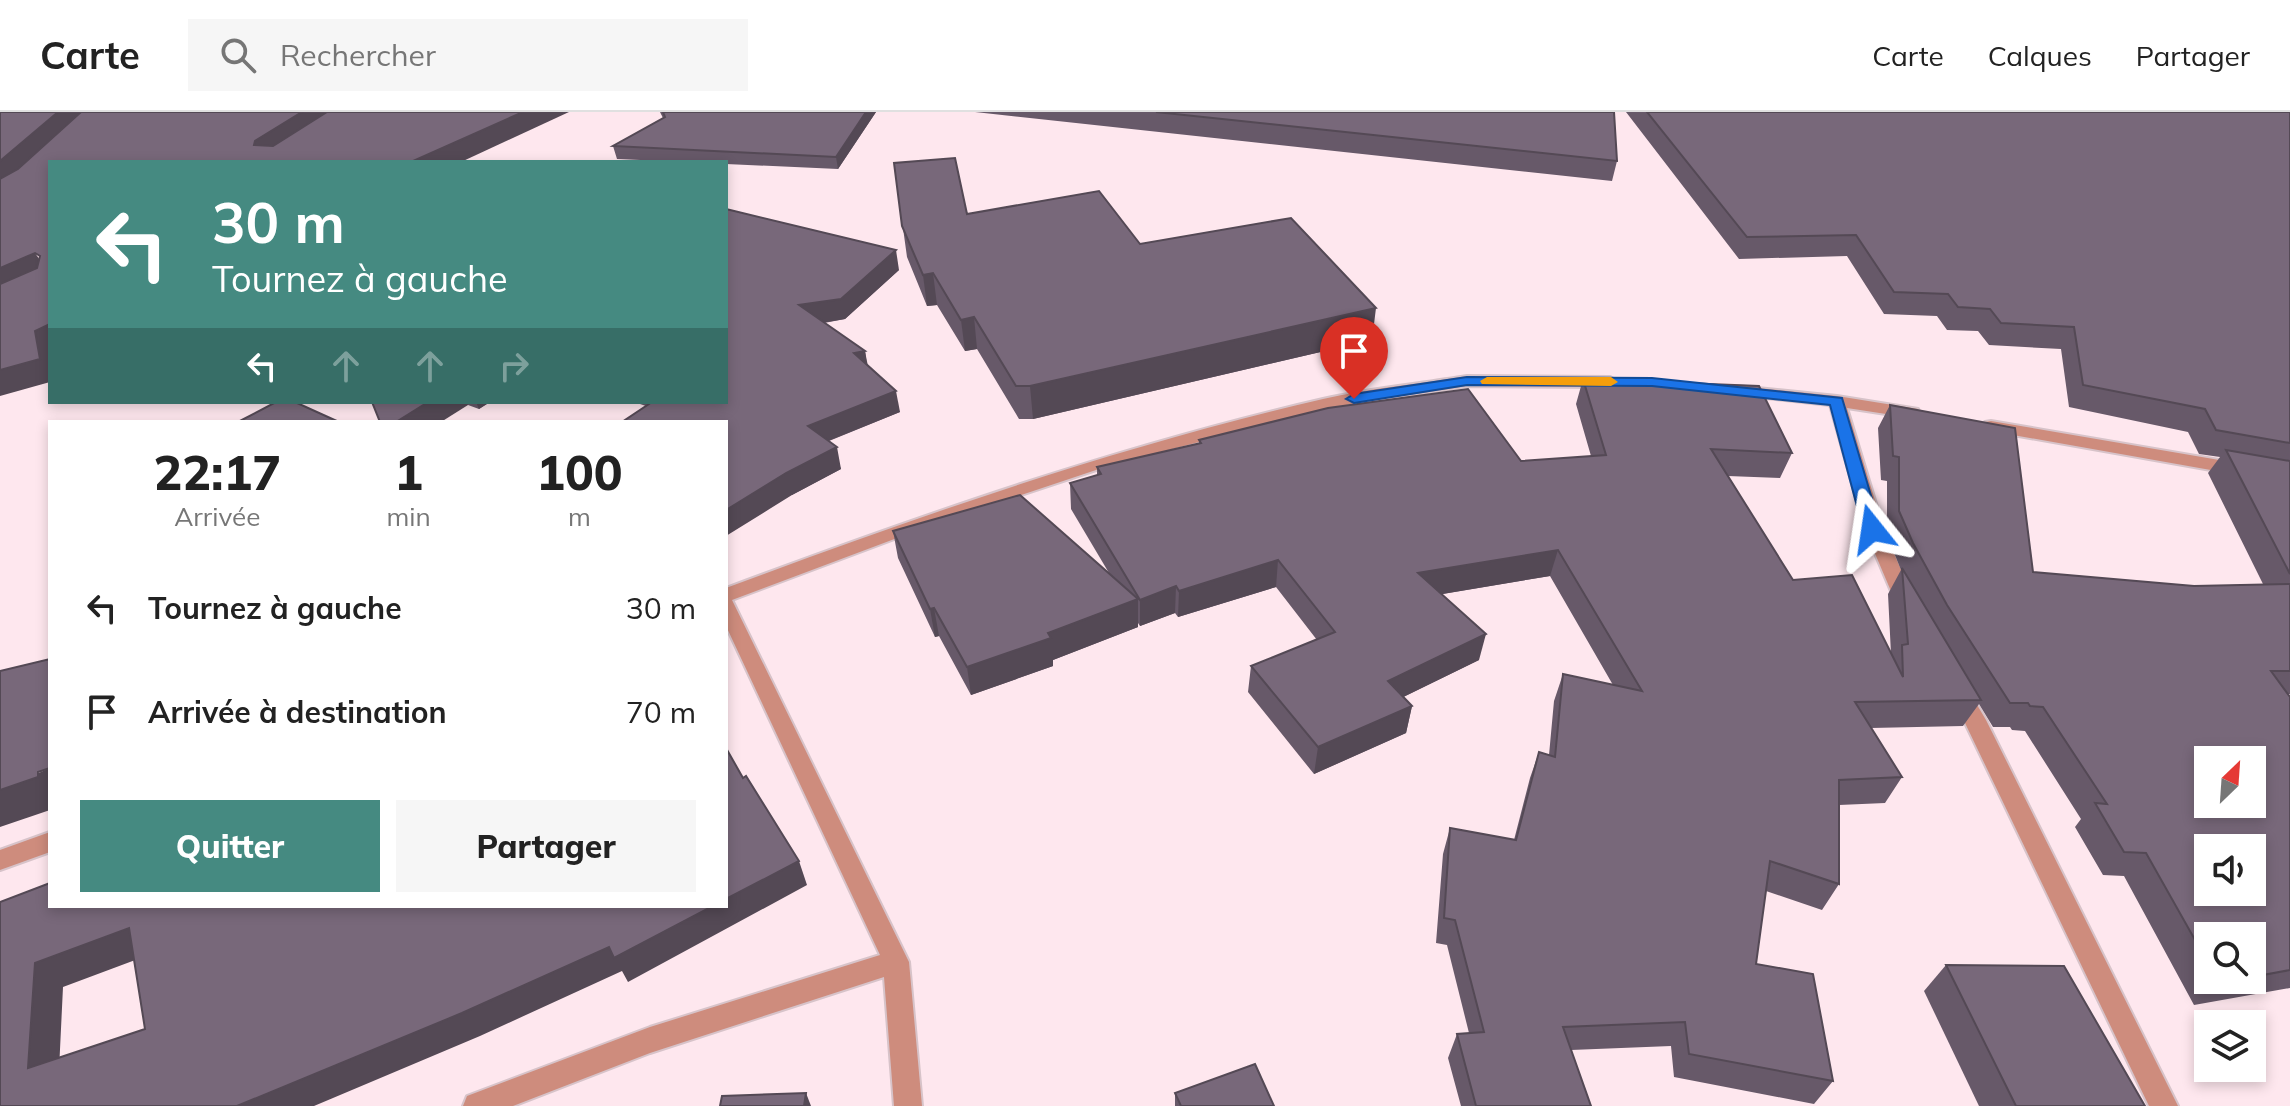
<!DOCTYPE html>
<html lang="fr">
<head>
<meta charset="utf-8">
<style>
	:root { --surface:#fff; --page:#f6f6f6; --text:#222; --muted:#767676; --line:#e0e0e0; --accent:#458a81 }
	body { margin:0; font-family:Mulish,sans-serif; background:var(--page); color:var(--text); height:100vh; display:flex; flex-direction:column; font-size:30px; white-space:nowrap }
	* { box-sizing:border-box; margin:0 }
	p { font-size:26px; color:var(--muted) }
	.icon { flex:none; width:44px; height:44px; fill:none; stroke:currentColor; stroke-width:2; stroke-linecap:round; stroke-linejoin:round }
	.map { position:relative; flex:1; overflow:hidden }
	.side { position:absolute; left:48px; top:308px; width:680px; height:488px; display:flex; flex-direction:column; background:var(--surface); border-radius:0px; box-shadow:0 4px 12px #0003 }
	.side>* { flex:none }
	.guide { position:absolute; left:48px; top:48px; width:680px; height:244px; border-radius:0px; box-shadow:0 4px 12px #0003; background:#458a81; color:#fff; overflow:hidden }
	.needle { width:52px; rotate:25deg }
	.tools { position:absolute; left:2194px; top:634px; display:grid; gap:16px }
	.tools a { display:grid; place-items:center; width:72px; height:72px; border-radius:0px; background:var(--surface); box-shadow:0 4px 12px #0003; font-size:40px }
	.pin { position:absolute; display:grid; place-items:center; width:68px; height:68px; color:#fff; margin:-82px -34px; border-radius:50% 50% 50% 0; rotate:-45deg; box-shadow:0 0 8px #0007 }
	.pin .icon { rotate:45deg }
	.me { position:absolute; width:88px; margin:-44px; rotate:345deg; stroke-linejoin:round; filter:drop-shadow(0 0 6px #0008) }
	.turn { display:flex; align-items:center; gap:28px; height:168px; padding:0 32px; font-size:36px }
	.turn .icon { width:104px; height:104px; stroke-width:2.5 }
	.turn b { display:block; font-size:56px; line-height:68px }
	.lanes { display:flex; align-items:center; height:76px; padding:0 32px; background:#0003; justify-content:center; gap:40px; direction:ltr }
	.lanes .off { opacity:.35 }
	.eta { display:flex; justify-content:space-evenly; align-items:center; height:136px; text-align:center }
	.eta b { font-size:48px; font-weight:800; line-height:56px }
	.button { display:flex; gap:16px; margin-top:auto; padding:16px 32px }
	.button a { flex:1; height:92px; border-radius:0px; background:var(--accent); color:#fff; font-size:32px; font-weight:800; line-height:92px; text-align:center }
	.button a+a { background:var(--page); color:var(--text) }
	ul { padding:0; list-style:none }
	li { display:flex; align-items:center; gap:24px; height:104px; padding:0 32px }
	li div { flex:1 }
	li b { display:block; font-size:30px }
	li em { font-style:normal }
	header { display:flex; align-items:center; gap:48px; box-sizing:border-box; height:112px; padding:0 40px; background:var(--surface); border-bottom:2px solid var(--line) }
	header strong { font-size:38px }
	nav { display:flex; gap:44px; margin-inline-start:auto; font-size:28px }
	.search { width:560px; height:72px; background:var(--page); display:flex; align-items:center; gap:20px; box-sizing:border-box; padding:0 28px; border-radius:0px; color:var(--muted); font-size:30px }
	.map>svg:first-child { display:block }
</style>
</head>
<body>
<header>
<strong>Carte</strong>
<div class="search"><svg class="icon" aria-label="search" viewBox="0 0 24 24"><circle cx="10" cy="10" r="6"/><path d="M15 15l6 6"/></svg>Rechercher</div>
<nav><a>Carte</a><a>Calques</a><a>Partager</a></nav>
</header>
<div class="map">
<svg width="2290" height="994" viewBox="0 0 2290 994">
	<rect width="100%" height="100%" fill="#fee7ee"/>
	<g fill="none" stroke-linecap="round" stroke-linejoin="round">
		<g stroke="#d7c3c9" stroke-width="4">
			<g id="minor">
				<path d="M1467,264L1610,265L1618,270L1610,275L1467,274L1327,296L1105,355L937,411L732,488L909,850L922,994H894L884,865L650,941L513,994H463L467,984L650,915L880,843L726,514V476C922,403 1119,334 1323,287C1370,276 1419,272 1467,264Z"/>
				<path d="M1737,274L1837,284L1918,297L1920,301L1912,306L1847,296L1884,418L1916,493L1913,498H1899L1865,418L1830,293L1731,282L1729,279L1731,276Z"/>
				<path d="M1991,309L2290,360V372L1985,318L1983,314L1985,310Z"/>
				<path d="M1959,574L1967,576L1986,608L2178,994H2149L1965,611L1948,582L1951,576Z"/>
				<path d="M50,720V740L0,758V738Z"/>
			</g>
		</g>
		<use href="#minor" fill="#ce8c7d" fill-rule="evenodd"/>
	</g>
	<g fill="#675969" fill-rule="evenodd">
		<path d="M660,0H876L838,57L726,52V50H687L617,47L613,34L663,6Z"/>
		<path d="M975,0H1614L1617,49L1612,69Z"/>
		<path d="M1626,0H2290V582H2287L2290,585V876L2194,893L2124,764L2103,763L2075,715L2081,707L2025,619L2012,618L2010,615H1993L1979,592L1963,614L1871,616L1902,665L1885,691L1839,693V772L1822,798L1766,779L1756,852L1833,969L1814,992L1674,965L1671,934L1571,938L1591,994H1461L1448,946L1457,922L1469,921L1447,833L1436,831L1443,742L1450,716L1514,728L1530,666L1539,640L1549,643L1554,589L1563,562L1613,573L1550,464L1442,482L1479,548L1403,585L1412,594L1406,621L1314,662L1248,580L1251,554L1317,528L1276,475L1178,505L1175,501L1140,514L1138,511V515L1053,548V554L971,583L939,524L935,525L898,446L893,419L1109,461L1071,397L1070,371L1097,363V355L1199,332V328L1521,349L1591,344L1576,292L1583,267L1792,341L1780,366L1728,364L1793,468L1891,542L1888,482L1901,458L1887,423V369L1881,368L1878,316L1890,293L2033,460L2194,474L2263,472L2208,361L2220,345L2199,342L2188,320L2069,295L2061,237L1989,233L1978,219L1947,218L1937,204L1884,202L1847,144L1739,147ZM2208,824H2252V868H2208Z"/>
		<path d="M894,51L967,102L1140,132L1372,228L1033,307H1019L977,237L965,239L937,193L927,194L907,145Z"/>
		<path d="M726,97L899,158L845,207L824,211L865,239L867,253L900,300L829,329L841,357L792,383L726,310L646,294L634,290H726Z"/>
		<path d="M372,290H490L479,297L468,293Z"/>
		<path d="M1946,853L2145,994H1979L1924,879Z"/>
		<path d="M1175,981L1274,994H1175Z"/>
	</g>
	<g fill="#544955">
		<path d="M58,0H89L0,79V49Z"/>
		<path d="M302,0H339L264,47L254,33L255,29Z"/>
		<path d="M523,0H569L461,50H411Z"/>
		<path d="M866,0H876L838,57L836,45Z"/>
		<path d="M896,138L899,158L845,207L803,214L799,193Z"/>
		<path d="M35,141L49,161L0,183V156Z"/>
		<path d="M933,161L937,193L927,194L923,163Z"/>
		<path d="M1376,196L1372,228L1033,307L1030,274Z"/>
		<path d="M974,205L977,237L965,239L961,208Z"/>
		<path d="M50,212V270L0,284V258L35,219Z"/>
		<path d="M865,239L869,260L854,241Z"/>
		<path d="M896,279L900,300L813,335L808,314Z"/>
		<path d="M428,290H467L468,293L441,310H396Z"/>
		<path d="M476,290H490L479,297Z"/>
		<path d="M837,335L841,357L792,383L726,424V398L786,361Z"/>
		<path d="M1558,438L1550,464L1413,487L1418,461Z"/>
		<path d="M1278,448L1276,475L1178,505L1179,479Z"/>
		<path d="M1176,474L1175,501L1140,514V488Z"/>
		<path d="M1138,487V515L1053,548V554L971,583L967,555L1048,521Z"/>
		<path d="M934,496L939,524L935,525L930,497Z"/>
		<path d="M1486,522L1479,548L1383,595L1388,569Z"/>
		<path d="M1412,594L1406,621L1314,662L1318,635Z"/>
		<path d="M50,656V698L0,715V678Z"/>
		<path d="M799,749L807,773L628,870L622,859L480,924L314,994H237L609,835L713,794H726V787Z"/>
		<path d="M129,816L154,841L63,875L58,979L28,956L35,851Z"/>
		<path d="M806,981L811,994H804Z"/>
	</g>
	<g fill="#78687a" stroke="#544955" stroke-width="2" fill-rule="evenodd">
		<path d="M0,0H58L0,49Z"/>
		<path d="M81,0H302L255,29L254,33L273,34L327,0H523L411,50H50V212L35,219L40,247L0,258V172L37,156L40,144L35,141L0,156V67L18,57Z"/>
		<path d="M663,0H866L836,45L613,34L665,5Z"/>
		<path d="M1156,0H1614L1617,49Z"/>
		<path d="M1647,0H2290V331L2216,318L2205,297L2083,273L2074,215L2001,211L1990,197L1958,195L1948,182L1894,180L1856,123L1747,125Z"/>
		<path d="M955,46L967,102L1099,79L1140,132L1291,106L1376,196L1030,274H1016L974,205L961,208L933,161L923,163L902,114L894,51Z"/>
		<path d="M726,97L896,138L841,187L799,193L865,239L854,241L896,279L808,314L837,335L786,361L726,398V310H622L652,290H726Z"/>
		<path d="M1583,267L1759,274L1792,341L1711,337L1793,468L1852,463L1903,565L1902,533L1908,532L1902,456L1981,588L1855,590L1902,665L1839,668V772L1770,749L1756,852L1813,862L1833,969L1689,942L1685,910L1563,915L1591,994H1476L1457,922L1484,920L1455,808L1444,806L1450,716L1516,728L1539,640L1555,645L1563,562L1642,579L1558,438L1418,461L1486,522L1388,569L1412,594L1318,635L1251,554L1335,520L1278,448L1179,479L1176,474L1140,488L1070,371L1101,362L1097,355L1201,331L1199,328L1328,296L1468,277L1521,349L1606,343Z"/>
		<path d="M276,290H295L339,310H238Z"/>
		<path d="M372,290H428L396,310H380Z"/>
		<path d="M1890,293L2015,316L2033,460L2194,474L2290,472V559H2271L2290,585V858L2252,865V824H2208V851L2146,741L2124,740L2095,691L2107,692L2043,595L2030,594L2028,591H2010L1947,493L1913,431L1899,399V345L1893,344ZM2208,648H2252V692H2208ZM2208,736H2252V780H2208Z"/>
		<path d="M2226,338L2290,349V462Z"/>
		<path d="M1020,383L1138,487L1048,521L1051,526L967,555L934,496L930,497L893,419Z"/>
		<path d="M50,547V656L38,660V665L0,678V559Z"/>
		<path d="M726,636L743,666L746,664L799,749L726,787Z"/>
		<path d="M50,771V794H713L614,846L609,835L462,901L237,994H0V790ZM129,816L145,917L28,956L35,851Z"/>
		<path d="M1946,853L2064,854L2145,994H2016Z"/>
		<path d="M2217,868H2237L2219,871Z"/>
		<path d="M1255,952L1274,994H1181L1175,981Z"/>
		<path d="M806,981L804,994H720L722,984Z"/>
	</g>
	<path fill="#1a73e8" stroke="#114b97" stroke-width="2" d="M1467,265L1652,266L1842,286L1881,417L1872,422L1863,417L1830,293L1652,274L1467,273L1354,291L1346,287L1354,282Z"/>
	<path fill="#f59e0b" d="M1487,265H1611L1618,270L1611,274L1482,272L1480,269Z"/>
</svg>
<div class="tools">
<a><svg class="needle" viewBox="-14 -14 28 28"><path d="M0-13l5 13h-10z" fill="#e53935"/><path d="M0 13l5-13h-10z" fill="#767676"/></svg></a>
<a><svg class="icon" aria-label="sound" viewBox="0 0 24 24"><path d="M4 9h4l5-4v14l-5-4H4zM17 9q2 3 0 6"/></svg></a>
<a><svg class="icon" aria-label="search" viewBox="0 0 24 24"><circle cx="10" cy="10" r="6"/><path d="M15 15l6 6"/></svg></a>
<a><svg class="icon" aria-label="layers" viewBox="0 0 24 24"><path d="M12 4l9 5-9 5-9-5zM3 14l9 5 9-5"/></svg></a>
</div>
<div class="pin" style="left:1354px;top:287px;background:#d93025"><svg class="icon" aria-label="arrive" viewBox="0 0 24 24"><path d="M6 21V4h12l-3 4 3 4H6"/></svg></div>
<svg class="me" style="left:1872px;top:417px" viewBox="-20 -20 40 40"><path d="M0-17L14 15 0 8-14 15z" fill="#1a73e8" stroke="#fff" stroke-width="4"/></svg>
<div class="guide">
<div class="turn"><svg class="icon" aria-label="left" viewBox="0 0 24 24"><path d="M17 20v-9H6M10 6l-5 5 5 5"/></svg><div><b>30 m</b>Tournez à gauche</div></div>
<div class="lanes"><svg class="icon" aria-label="left" viewBox="0 0 24 24"><path d="M17 20v-9H6M10 6l-5 5 5 5"/></svg><svg class="icon off" aria-label="ahead" viewBox="0 0 24 24"><path d="M12 20V5M6 11l6-6 6 6"/></svg><svg class="icon off" aria-label="ahead" viewBox="0 0 24 24"><path d="M12 20V5M6 11l6-6 6 6"/></svg><svg class="icon off" aria-label="right" viewBox="0 0 24 24"><path d="M7 20v-9h11M14 6l5 5-5 5"/></svg></div>
</div>
<section class="side">
<div class="eta">
<div><b>22:17</b><p>Arrivée</p></div>
<div><b>1</b><p>min</p></div>
<div><b>100</b><p>m</p></div>
</div>
<ul>
<li><svg class="icon" aria-label="left" viewBox="0 0 24 24"><path d="M17 20v-9H6M10 6l-5 5 5 5"/></svg><div><b>Tournez à gauche</b></div><em>30 m</em></li>
<li><svg class="icon" aria-label="arrive" viewBox="0 0 24 24"><path d="M6 21V4h12l-3 4 3 4H6"/></svg><div><b>Arrivée à destination</b></div><em>70 m</em></li>
</ul>
<div class="button"><a>Quitter</a><a>Partager</a></div>
</section>
</div>
</body>
</html>
